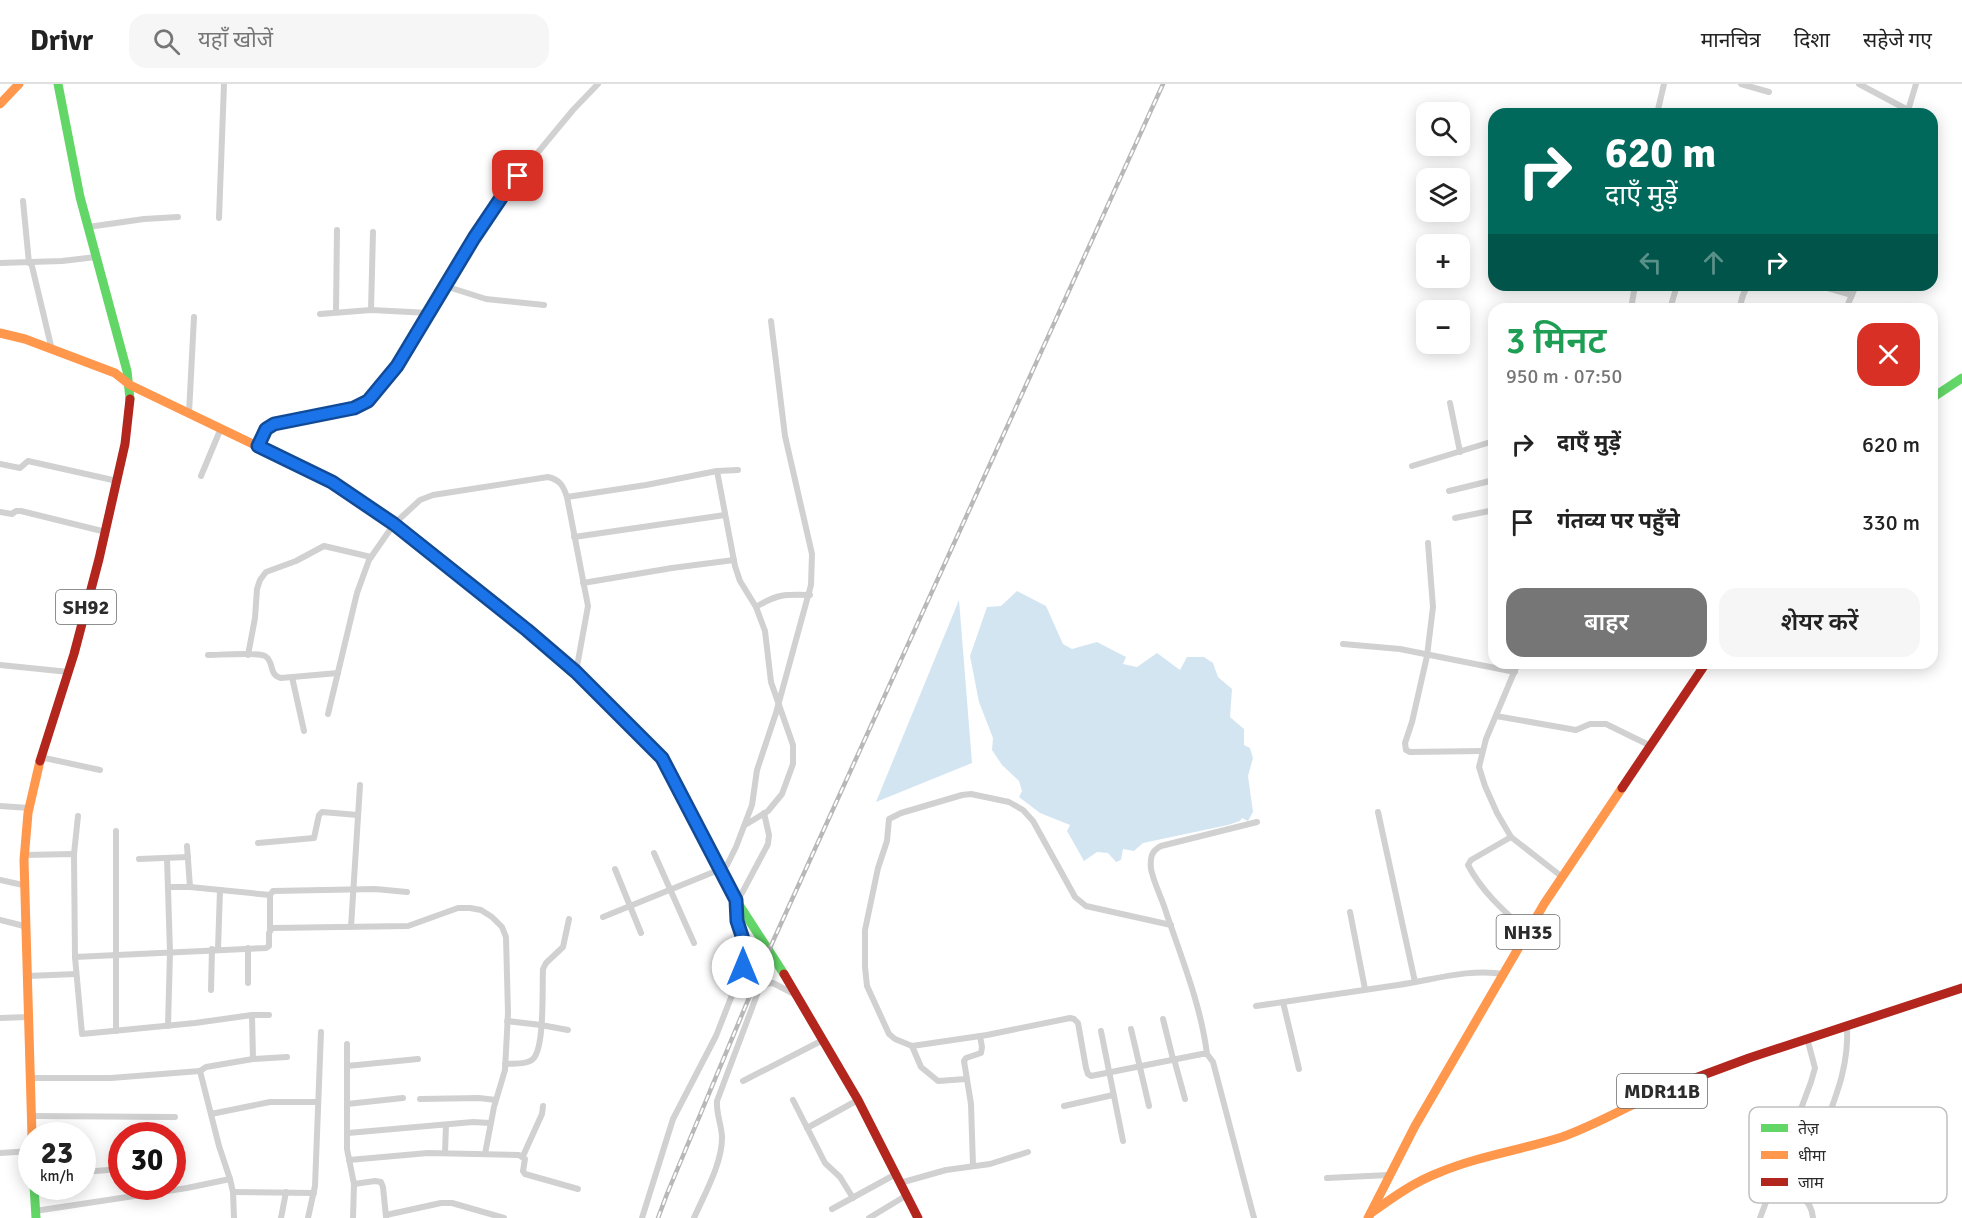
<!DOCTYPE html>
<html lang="hi">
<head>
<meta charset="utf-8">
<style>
	:root { --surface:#fff; --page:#f6f6f6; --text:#222; --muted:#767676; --line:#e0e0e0; --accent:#767676 }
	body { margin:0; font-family:Signika,"Noto Sans Devanagari",sans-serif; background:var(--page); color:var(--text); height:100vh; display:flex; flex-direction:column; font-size:22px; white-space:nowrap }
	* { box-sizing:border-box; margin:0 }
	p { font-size:20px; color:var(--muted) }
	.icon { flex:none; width:33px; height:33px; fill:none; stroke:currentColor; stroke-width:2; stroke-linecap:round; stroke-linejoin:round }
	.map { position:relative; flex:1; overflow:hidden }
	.details { position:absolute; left:1488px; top:219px; width:450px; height:366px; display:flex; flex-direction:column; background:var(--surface); border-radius:18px; box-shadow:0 3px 15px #0003 }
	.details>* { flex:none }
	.hud { position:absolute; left:1488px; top:24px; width:450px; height:183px; border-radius:18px; box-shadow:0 3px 15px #0003; background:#00695c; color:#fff; overflow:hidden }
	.buttons { position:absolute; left:1416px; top:18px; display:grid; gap:12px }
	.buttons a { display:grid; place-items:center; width:54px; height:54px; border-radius:12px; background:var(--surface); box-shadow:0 3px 15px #0003; font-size:30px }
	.speed { position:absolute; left:18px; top:1038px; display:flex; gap:12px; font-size:30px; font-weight:700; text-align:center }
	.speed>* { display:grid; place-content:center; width:78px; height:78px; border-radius:50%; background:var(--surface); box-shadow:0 3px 15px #0003; line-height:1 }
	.speed small { font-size:15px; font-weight:400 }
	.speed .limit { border:9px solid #d22; background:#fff; color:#111 }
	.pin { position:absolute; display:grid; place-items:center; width:51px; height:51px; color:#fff; margin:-26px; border-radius:12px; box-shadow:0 3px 9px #0006 }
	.me { position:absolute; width:66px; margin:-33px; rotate:0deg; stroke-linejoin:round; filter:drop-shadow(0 0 4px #0008) }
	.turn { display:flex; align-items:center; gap:21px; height:126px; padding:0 18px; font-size:27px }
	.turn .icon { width:78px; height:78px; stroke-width:2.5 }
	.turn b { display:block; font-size:42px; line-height:51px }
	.lanes { display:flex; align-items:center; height:57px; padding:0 18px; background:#0003; justify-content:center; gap:30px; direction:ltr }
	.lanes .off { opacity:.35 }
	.round { display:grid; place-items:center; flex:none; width:63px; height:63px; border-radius:18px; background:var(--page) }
	.headline { display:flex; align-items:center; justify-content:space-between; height:102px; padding:0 18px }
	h1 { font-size:36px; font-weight:600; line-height:45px; color:#1e9e55 }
	.primary-button { display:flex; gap:12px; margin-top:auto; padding:12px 18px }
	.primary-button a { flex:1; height:69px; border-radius:18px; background:var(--accent); color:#fff; font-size:24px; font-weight:600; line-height:69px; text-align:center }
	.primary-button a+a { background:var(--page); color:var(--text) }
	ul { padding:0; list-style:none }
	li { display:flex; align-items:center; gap:18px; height:78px; padding:0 18px }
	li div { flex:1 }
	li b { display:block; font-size:22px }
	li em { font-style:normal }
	header { display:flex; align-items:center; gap:36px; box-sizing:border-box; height:84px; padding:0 30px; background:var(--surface); border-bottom:2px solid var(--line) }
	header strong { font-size:28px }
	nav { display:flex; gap:33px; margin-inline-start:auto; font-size:21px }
	.search { width:420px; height:54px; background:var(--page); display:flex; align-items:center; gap:15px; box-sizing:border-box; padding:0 21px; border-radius:18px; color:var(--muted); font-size:22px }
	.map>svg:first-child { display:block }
</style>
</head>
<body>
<header>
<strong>Drivr</strong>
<div class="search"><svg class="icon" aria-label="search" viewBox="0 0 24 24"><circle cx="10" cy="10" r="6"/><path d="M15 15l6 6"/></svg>यहाँ खोजें</div>
<nav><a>मानचित्र</a><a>दिशा</a><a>सहेजे गए</a></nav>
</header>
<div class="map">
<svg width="1962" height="1134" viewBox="0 0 1962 1134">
	<rect width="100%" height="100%" fill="#fff"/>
	<g fill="#d4e5f2">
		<path d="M1017,507L1046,522L1063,560L1072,565L1097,558L1126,573L1123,580L1137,583L1157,569L1180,586L1187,573H1204L1213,579L1218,593L1232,605L1230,633L1244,645V661L1250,664L1253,674L1248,692L1253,728L1248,737L1242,734L1240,737L1228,741L1143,759L1134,767L1123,765L1121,776L1116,778L1108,769L1097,768L1084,777L1067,747L1070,741L1040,729L1019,713L1022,707L1019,697L1002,681L992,666L993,654L979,618L970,572L987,523L1001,522Z"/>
		<path d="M959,516L972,679L876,718Z"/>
	</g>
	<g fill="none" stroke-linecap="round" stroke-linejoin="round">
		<g stroke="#d1d1d1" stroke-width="6">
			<path d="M1741,0L1769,8"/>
			<path d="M1859,0L1908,26"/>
			<path d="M1657,30L1664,0"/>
			<path d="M1907,30L1916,0"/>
			<path d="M23,117L29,179"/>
			<path d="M219,134L224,0"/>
			<path d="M1932,134H1933"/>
			<path d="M88,143L144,135L178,133"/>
			<path d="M31,178L52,266"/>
			<path d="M0,179L62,177L96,173"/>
			<path d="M1817,201L1852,211"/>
			<path d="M445,202L486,215L544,221"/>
			<path d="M1631,225L1635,201"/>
			<path d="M1670,225L1677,201"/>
			<path d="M1740,225C1741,216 1743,206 1750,201"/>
			<path d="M1846,225L1856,201"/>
			<path d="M371,226L373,148"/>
			<path d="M336,228L337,146"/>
			<path d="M320,230L371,226L430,229"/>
			<path d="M1494,293V309"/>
			<path d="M1450,319L1460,368"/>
			<path d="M189,329L194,233"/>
			<path d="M258,362L266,345L274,340L353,324L368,317L397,282L474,154L505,108L573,26L598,0"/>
			<path d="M0,380L20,384L28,377L117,397"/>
			<path d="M1412,382L1494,357"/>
			<path d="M717,387L735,482L740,497L756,523L765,547L771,598L793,661V680L782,710L768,727L745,741"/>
			<path d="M201,392L221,344"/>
			<path d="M1449,407L1494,396"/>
			<path d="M567,413L646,401L717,387L738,386"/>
			<path d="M0,428L12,430L16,427H21L106,448"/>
			<path d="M1455,434L1494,426"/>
			<path d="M574,453L725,431"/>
			<path d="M1428,459L1433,523L1427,572L1412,638L1405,659L1406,666L1410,668L1482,667"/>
			<path d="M583,499L672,484L734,476"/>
			<path d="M756,523C777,510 785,510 810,511"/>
			<path d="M1343,560L1400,565L1515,588"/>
			<path d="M208,571C218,571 259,568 265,572C275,578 268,591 281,594L338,589"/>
			<path d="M248,571L255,534L257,505L260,496L266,488L296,477L324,462L371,473"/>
			<path d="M1518,579L1486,655L1479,683L1485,702L1497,729L1511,753L1561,792"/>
			<path d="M0,581L69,588"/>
			<path d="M292,593L304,647"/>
			<path d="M328,630L357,509L369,476L394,440L420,416L433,411L548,393C560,396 563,401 567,413L588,522L576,588"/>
			<path d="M1496,632L1576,646L1590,640H1606L1651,662"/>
			<path d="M40,673L100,686"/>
			<path d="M0,722L29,724"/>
			<path d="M1378,728L1415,898"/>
			<path d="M116,747V947"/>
			<path d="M1511,753L1471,776L1468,781C1482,808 1505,828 1527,848"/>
			<path d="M258,759L314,754L319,731L322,728L358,731"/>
			<path d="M187,762L190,803"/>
			<path d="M654,769L694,859"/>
			<path d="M74,770L78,732"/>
			<path d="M23,771L74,770L75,873L82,950L195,939L252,931H269"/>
			<path d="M167,774L170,868L168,942"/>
			<path d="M139,775L188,773"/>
			<path d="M615,785L641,849"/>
			<path d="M0,796L23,801"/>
			<path d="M168,803H190L270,811"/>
			<path d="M1350,828L1365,905"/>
			<path d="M603,833L721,785L727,781L736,763L752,721L757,686L776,629L811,501L812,470L785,352L771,237"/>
			<path d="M0,836L24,842"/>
			<path d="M1171,841L1086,822L1075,813L1033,737L1023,726L1009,718L971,710L962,711L901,729L889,735L887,757L878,784L865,846V883L867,902L889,950L895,955L912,962L987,951L1070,934L1074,935L1078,939L1086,984L1088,990L1091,992L1202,970H1207L1213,978L1254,1134"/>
			<path d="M351,843L360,701"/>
			<path d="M270,846V811L273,807L375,805L407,808"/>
			<path d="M218,865L220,806"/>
			<path d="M75,873L266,864L269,862V849L272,844L408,842L458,824H470L481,826L492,833L502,843L506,853L508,929L505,986L494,1023L485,1070"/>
			<path d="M28,892L76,890"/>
			<path d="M248,899V864"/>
			<path d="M211,906L212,865"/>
			<path d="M1283,918L1299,985"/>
			<path d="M1256,922C1303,915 1351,908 1398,901C1433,896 1469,884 1504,890"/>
			<path d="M0,934L28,933"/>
			<path d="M1163,935L1173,975"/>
			<path d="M507,937L541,941L568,946"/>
			<path d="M1131,945L1149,1022"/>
			<path d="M1101,947L1123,1057"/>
			<path d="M347,960V982"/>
			<path d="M912,962L921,983L938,997L966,995"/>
			<path d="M1207,970C1201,922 1182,875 1166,828C1162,814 1154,800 1151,785C1150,774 1151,767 1161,762L1257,738"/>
			<path d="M253,975L287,973"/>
			<path d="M1174,975L1185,1015"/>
			<path d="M505,980C513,979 527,981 533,975C545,963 542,904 543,885L546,879L563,863L569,835"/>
			<path d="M30,994H111L200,987"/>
			<path d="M743,997L823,956"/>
			<path d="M420,1015L479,1014L496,1016"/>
			<path d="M793,1016L825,1079L840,1093L853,1114"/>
			<path d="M347,1020L403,1014"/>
			<path d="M1064,1022L1113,1011"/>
			<path d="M211,1030L270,1018H318"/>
			<path d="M31,1032L175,1033"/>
			<path d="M807,1044L858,1016"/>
			<path d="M348,1049L473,1038L490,1039"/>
			<path d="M0,1069L32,1067"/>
			<path d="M445,1069L446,1041"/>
			<path d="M523,1072L542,1030L543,1022"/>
			<path d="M172,1074L177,1073"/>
			<path d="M349,1076L428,1069L519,1071L525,1075L523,1087L525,1090L578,1105"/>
			<path d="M973,1082L971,1020L964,977L966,974L981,969L982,963L980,952"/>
			<path d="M82,1088L122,1085"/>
			<path d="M1327,1094L1389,1091"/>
			<path d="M230,1095L233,1108L234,1134"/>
			<path d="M900,1099L946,1086L990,1080L1028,1068"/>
			<path d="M354,1100L375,1097L381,1098L383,1103L386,1133"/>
			<path d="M1773,1101C1792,1108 1811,1111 1813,1134"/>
			<path d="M233,1108L314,1109"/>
			<path d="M1804,1112C1807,1100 1809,1088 1813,1076C1827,1029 1850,993 1847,941"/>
			<path d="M832,1125L896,1090"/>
			<path d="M35,1127L187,1104L230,1095L219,1062L200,987L206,983L253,975L252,931"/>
			<path d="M386,1131L441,1119H452L504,1134"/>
			<path d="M281,1134L286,1108"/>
			<path d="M308,1134L315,1102L321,948"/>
			<path d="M353,1134L354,1100L347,1065V982L418,975"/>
			<path d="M642,1134L673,1035L716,952L743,883L746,869L745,861L737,837L736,816L742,809L768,760L769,751L764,729"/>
			<path d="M694,1134C704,1111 722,1080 722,1054C722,1042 716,1030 717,1017L758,908L764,900L773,899L796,911"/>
			<path d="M869,1134L907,1111"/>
			<path d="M1760,1134L1811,998L1815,984L1807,954"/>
		</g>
		<g stroke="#63d668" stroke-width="9">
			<path d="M58,0L80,113L127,287L130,315"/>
			<path d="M1932,314L1962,294"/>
			<path d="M616,628L662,674L736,816L784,890"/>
			<path d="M34,1102L36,1134"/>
		</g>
		<g stroke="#ff974d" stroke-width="9">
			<path d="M0,20L19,0"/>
			<path d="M0,249L25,255L115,289L130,301L315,390"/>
			<path d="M32,1052L24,776L28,729L40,677"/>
			<path d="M1371,1129C1392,1114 1414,1098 1438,1089C1478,1072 1521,1066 1562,1053C1587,1044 1610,1032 1634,1020"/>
			<path d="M1368,1134L1415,1042L1544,820L1622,704"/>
		</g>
		<g stroke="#b3261e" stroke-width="9">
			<path d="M315,390C364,413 407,450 449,484C507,530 563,575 616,628"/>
			<path d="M40,677L74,570L99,475L125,360L130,315"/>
			<path d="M1622,704L1706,579"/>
			<path d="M784,890L858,1016L918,1134"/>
			<path d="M1634,1020L1679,1000L1749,974L1962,904"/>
		</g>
		<g stroke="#b8b8b8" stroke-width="4.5">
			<path id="rail" d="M658,1134L667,1110L769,866L1163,0"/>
		</g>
		<use href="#rail" stroke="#fff" stroke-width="2" stroke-dasharray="7" stroke-linecap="butt"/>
	</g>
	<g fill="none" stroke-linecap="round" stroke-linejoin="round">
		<g stroke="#114b97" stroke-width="15">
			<path id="route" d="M518,92L505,108L474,154L397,282L368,317L354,324L274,340L266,345L258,362L332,398L394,440L527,546L576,588L662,674L736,816L737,837L745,861L746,869L743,883"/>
		</g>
		<use href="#route" stroke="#1a73e8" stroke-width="10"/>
	</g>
	<g text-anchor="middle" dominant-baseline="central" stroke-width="6" stroke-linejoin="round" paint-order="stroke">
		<g fill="#fff" stroke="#6b6b6b" stroke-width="1.5">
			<rect x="56" y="506" width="60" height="34" rx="4.5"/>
			<rect x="1496.5" y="831" width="63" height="34" rx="4.5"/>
			<rect x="1617" y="990" width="90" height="34" rx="4.5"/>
		</g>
		<g font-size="20" font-weight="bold" fill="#2c2c2c">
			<text x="86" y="523">SH92</text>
			<text x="1528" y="848">NH35</text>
			<text x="1662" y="1007">MDR11B</text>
		</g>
	</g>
	<rect x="1749" y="1023" width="198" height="96" rx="9" fill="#fff" stroke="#c0c0c0" stroke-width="1.5"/>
	<rect x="1761" y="1040" width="27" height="8" fill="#63d668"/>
	<rect x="1761" y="1067" width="27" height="8" fill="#ff974d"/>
	<rect x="1761" y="1094" width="27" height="8" fill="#b3261e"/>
	<g font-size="16" fill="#2c2c2c">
		<text x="1798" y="1050">तेज़</text>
		<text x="1798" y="1077">धीमा</text>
		<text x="1798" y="1104">जाम</text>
	</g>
</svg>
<div class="buttons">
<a><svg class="icon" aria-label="search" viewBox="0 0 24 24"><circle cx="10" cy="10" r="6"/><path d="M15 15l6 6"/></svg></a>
<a><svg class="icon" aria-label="layers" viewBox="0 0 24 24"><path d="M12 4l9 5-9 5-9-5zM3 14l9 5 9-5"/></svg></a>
<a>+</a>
<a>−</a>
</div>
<div class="speed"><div>23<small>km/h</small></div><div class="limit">30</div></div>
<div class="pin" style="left:518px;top:92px;background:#d93025"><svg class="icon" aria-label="arrive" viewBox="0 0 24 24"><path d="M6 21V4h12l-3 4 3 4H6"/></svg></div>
<svg class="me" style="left:743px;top:883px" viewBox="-20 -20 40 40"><circle r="19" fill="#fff"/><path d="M0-13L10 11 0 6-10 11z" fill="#1a73e8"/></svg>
<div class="hud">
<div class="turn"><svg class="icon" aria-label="right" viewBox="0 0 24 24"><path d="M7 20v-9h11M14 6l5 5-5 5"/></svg><div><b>620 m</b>दाएँ मुड़ें</div></div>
<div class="lanes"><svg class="icon off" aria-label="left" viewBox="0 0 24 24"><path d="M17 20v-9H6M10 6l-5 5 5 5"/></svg><svg class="icon off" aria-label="ahead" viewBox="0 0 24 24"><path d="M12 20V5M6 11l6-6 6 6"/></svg><svg class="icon" aria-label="right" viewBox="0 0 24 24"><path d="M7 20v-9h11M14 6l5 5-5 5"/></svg></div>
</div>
<section class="details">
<div class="headline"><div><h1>3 मिनट</h1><p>950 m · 07:50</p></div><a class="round" style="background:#d93025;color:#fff"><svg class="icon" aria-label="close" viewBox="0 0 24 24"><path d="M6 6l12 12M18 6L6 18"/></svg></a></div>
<ul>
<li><svg class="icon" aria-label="right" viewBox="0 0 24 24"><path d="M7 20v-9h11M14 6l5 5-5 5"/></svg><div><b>दाएँ मुड़ें</b></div><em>620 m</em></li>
<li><svg class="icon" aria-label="arrive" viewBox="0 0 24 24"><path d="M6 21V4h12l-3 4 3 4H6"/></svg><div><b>गंतव्य पर पहुँचे</b></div><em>330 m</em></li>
</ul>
<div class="primary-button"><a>बाहर</a><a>शेयर करें</a></div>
</section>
</div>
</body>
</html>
